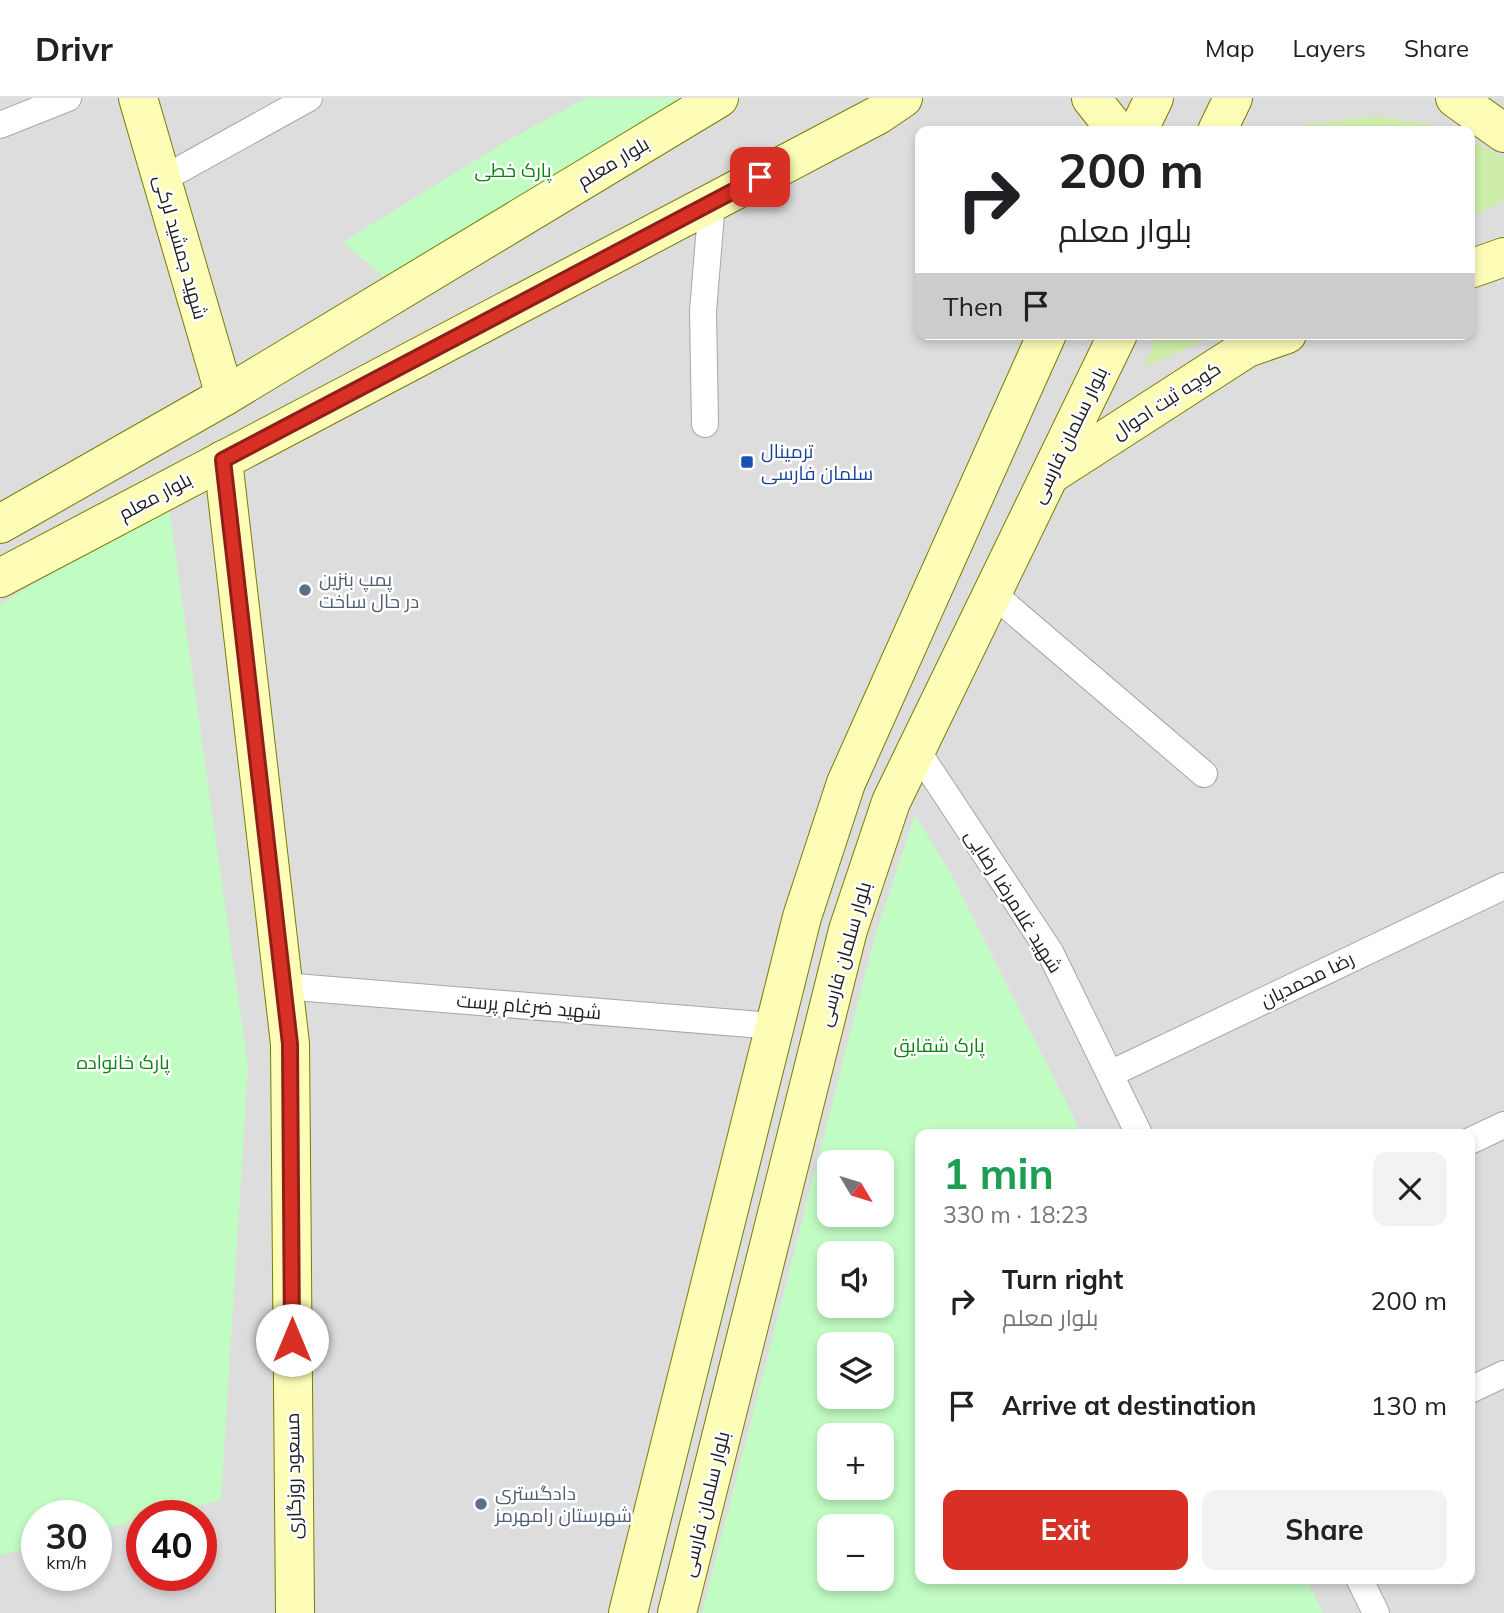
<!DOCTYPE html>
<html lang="en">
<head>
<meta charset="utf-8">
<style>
	:root { --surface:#fff; --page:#f2f2f2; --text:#202124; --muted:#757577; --line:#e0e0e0; --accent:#d93025 }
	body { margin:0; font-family:Mulish,Cairo,sans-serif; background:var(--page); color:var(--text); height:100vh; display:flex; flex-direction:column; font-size:26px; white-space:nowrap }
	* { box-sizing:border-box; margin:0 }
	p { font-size:23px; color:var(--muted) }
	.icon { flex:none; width:38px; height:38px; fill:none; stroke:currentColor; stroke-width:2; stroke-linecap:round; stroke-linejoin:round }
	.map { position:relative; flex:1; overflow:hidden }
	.side { position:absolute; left:915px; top:1031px; width:560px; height:455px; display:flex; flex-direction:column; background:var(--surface); border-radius:14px; box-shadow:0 4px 10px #0003 }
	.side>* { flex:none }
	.guide { position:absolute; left:915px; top:28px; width:560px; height:214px; border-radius:14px; box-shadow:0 4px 10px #0003; background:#fff; color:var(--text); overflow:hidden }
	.needle { width:46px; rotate:128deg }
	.tools { position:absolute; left:817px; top:1052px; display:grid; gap:14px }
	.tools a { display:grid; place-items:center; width:77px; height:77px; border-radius:14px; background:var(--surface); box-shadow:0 4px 10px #0003; font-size:35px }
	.speed { position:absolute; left:21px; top:1402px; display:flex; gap:14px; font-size:35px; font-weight:700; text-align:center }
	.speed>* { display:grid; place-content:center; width:91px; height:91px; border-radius:50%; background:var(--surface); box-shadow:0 4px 10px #0003; line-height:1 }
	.speed small { font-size:18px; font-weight:400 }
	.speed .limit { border:10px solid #d22; background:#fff; color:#111 }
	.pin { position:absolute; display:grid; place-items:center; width:60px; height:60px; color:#fff; margin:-30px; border-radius:14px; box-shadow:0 4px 10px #0006 }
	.me { position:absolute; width:77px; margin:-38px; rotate:0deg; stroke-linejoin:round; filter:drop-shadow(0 0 5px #0008) }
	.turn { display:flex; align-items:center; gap:24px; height:147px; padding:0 28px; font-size:32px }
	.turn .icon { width:91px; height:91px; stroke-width:2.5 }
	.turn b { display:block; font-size:49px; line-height:60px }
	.then { display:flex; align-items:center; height:66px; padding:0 28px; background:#0003; gap:14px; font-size:26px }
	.round { display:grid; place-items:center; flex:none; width:74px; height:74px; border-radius:14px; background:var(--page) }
	.summary { display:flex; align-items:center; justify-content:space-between; height:119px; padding:0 28px }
	h1 { font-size:42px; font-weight:700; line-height:52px; color:#1e9e55 }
	.primary-button { display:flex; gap:14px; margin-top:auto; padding:14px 28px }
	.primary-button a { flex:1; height:80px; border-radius:14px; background:var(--accent); color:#fff; font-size:28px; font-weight:700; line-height:80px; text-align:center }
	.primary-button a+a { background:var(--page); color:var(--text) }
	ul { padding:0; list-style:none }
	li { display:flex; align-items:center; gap:21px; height:105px; padding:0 28px }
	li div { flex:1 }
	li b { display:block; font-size:26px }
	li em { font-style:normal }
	header { display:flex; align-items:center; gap:42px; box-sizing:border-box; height:98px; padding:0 35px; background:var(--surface); border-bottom:2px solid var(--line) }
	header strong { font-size:33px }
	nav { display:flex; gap:38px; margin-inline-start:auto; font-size:24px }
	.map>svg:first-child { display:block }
</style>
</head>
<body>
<header>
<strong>Drivr</strong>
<nav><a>Map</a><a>Layers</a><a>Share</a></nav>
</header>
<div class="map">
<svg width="1504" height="1515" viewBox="0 0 1504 1515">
	<rect width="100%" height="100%" fill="#f1ede6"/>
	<path fill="#dedddd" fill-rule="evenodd" d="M0,0H1504V1515H0ZM920,33H1470V236H920ZM920,1036H1470V1480H920ZM830,1064H882V1116H830ZM830,1155H882V1208H830ZM830,1246H882V1298H830ZM830,1337H882V1390H830ZM37,1418H96V1477H37ZM142,1418H201V1477H142ZM830,1428H882V1480H830Z"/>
	<g fill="#ceeda9">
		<path d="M1375,18L1444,29L1453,33H1293L1304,27Z"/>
		<path d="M1470,42L1504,60V103L1470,119Z"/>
		<path d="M1157,236H1218L1144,270Z"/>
	</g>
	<g fill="#c1fcc3" fill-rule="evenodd">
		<path d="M586,0H691L385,180L343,144L505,44Z"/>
		<path d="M168,402L248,969L221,1402L158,1417L142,1418V1422L96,1433V1418H37V1448L0,1457V507Z"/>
		<path d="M915,717L950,774L1082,1036H920V1480L1306,1481L1323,1515H702L874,841ZM830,1064H882V1116H830ZM830,1155H882V1208H830ZM830,1246H882V1298H830ZM830,1337H882V1390H830ZM830,1428H882V1480H830Z"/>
	</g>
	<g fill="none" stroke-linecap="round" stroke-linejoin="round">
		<g stroke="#a7a7a7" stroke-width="28">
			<g id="street">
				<path d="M0,27L68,0"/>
				<path d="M161,82L309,0"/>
				<path d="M705,326L703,213L712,104"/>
				<path d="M992,495L1204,676"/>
				<path d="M916,651L1050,854L1139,1036"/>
				<path d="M283,888L774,928"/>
				<path d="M1110,976L1504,788"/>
				<path d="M1470,1043L1504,1027"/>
				<path d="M1470,1292L1504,1276"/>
				<path d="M1359,1480L1376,1515"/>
			</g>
		</g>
		<g stroke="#767e00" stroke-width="40">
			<g id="secondary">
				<path d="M138,0L225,298"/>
				<path d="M1091,0L1117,33"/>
				<path d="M1455,0L1504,35"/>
				<path d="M1138,33L1154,0"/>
				<path d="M1217,33L1233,0"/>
				<path d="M1470,171L1504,159"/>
				<path d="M223,362L290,946L295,1515"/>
				<path d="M1050,377L1247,250L1287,236"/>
				<path d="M0,426L225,298L719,0"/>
				<path d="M0,480L878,17L903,0"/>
				<path d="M628,1515L802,819L846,685L1047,236"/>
				<path d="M677,1515L848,832L891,704L1118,236"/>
			</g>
		</g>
		<use href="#street" stroke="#fff" stroke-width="26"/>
		<use href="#secondary" stroke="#fdfdb8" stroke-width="38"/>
	</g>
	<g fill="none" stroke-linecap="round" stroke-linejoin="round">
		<g stroke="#8d1f18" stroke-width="18">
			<path id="route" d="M292,1242L290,946L223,362L760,79"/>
		</g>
		<use href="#route" stroke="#d93025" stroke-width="12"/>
	</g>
	<rect fill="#1a4fb4" stroke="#fff" stroke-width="2.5" x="740" y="357" width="14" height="14" rx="3.5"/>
	<g fill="#5c6f8a" stroke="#fff" stroke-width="2.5">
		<circle cx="305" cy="492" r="7"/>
		<circle cx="481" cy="1406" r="7"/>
	</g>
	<g text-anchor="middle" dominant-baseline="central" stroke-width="5" stroke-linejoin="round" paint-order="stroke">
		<g font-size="19" fill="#202020" stroke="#fff">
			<text transform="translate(613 64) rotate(-31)">بلوار معلم</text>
			<text transform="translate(181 149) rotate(74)">شهید جمشید لرکی</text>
			<text transform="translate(1166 302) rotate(-33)">کوچه ثبت احوال</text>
			<text transform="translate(1069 337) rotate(-64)">بلوار سلمان فارسی</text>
			<text transform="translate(155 398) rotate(-28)">بلوار معلم</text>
			<text transform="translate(1014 803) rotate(58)">شهید غلامرضا رضایی</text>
			<text transform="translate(844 856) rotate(-74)">بلوار سلمان فارسی</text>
			<text transform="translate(1307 881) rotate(-26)">رضا محمدیان</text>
			<text transform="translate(529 908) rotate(5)">شهید ضرغام پرست</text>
			<text transform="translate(293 1378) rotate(-91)">مسعود روزگاری</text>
			<text transform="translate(705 1406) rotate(-76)">بلوار سلمان فارسی</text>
		</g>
		<g font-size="19" fill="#06860b" stroke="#fff">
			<text x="513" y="72">پارک خطی</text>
			<text x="939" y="947">پارک شقایق</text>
			<text x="123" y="964">پارک خانواده</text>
		</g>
		<g font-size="19" fill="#164399" stroke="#fff" text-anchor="start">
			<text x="761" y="353">ترمینال<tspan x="761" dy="22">سلمان فارسی</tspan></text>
		</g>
		<g font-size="19" fill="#4e5e75" stroke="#fff" text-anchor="start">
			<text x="319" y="481">پمپ بنزین<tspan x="319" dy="22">در حال ساخت</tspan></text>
			<text x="495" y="1395">دادگستری<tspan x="495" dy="22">شهرستان رامهرمز</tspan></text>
		</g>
	</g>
</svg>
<div class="tools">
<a><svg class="needle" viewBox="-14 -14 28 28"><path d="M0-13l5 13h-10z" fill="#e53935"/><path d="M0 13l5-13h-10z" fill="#757577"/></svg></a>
<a><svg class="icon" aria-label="sound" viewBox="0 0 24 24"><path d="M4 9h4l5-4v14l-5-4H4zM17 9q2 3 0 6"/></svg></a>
<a><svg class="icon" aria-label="layers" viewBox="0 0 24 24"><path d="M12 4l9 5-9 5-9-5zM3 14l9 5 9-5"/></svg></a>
<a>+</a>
<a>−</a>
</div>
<div class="speed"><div>30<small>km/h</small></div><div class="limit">40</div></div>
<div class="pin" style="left:760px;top:79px;background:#d93025"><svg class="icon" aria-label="arrive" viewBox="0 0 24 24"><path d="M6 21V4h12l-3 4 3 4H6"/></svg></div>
<svg class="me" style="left:292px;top:1242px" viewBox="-20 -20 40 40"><circle r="19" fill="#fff"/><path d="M0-13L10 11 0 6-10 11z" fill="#d93025"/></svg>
<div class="guide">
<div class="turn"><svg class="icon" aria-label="right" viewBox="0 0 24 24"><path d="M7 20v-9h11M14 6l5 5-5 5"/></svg><div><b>200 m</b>بلوار معلم</div></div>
<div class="then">Then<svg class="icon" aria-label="arrive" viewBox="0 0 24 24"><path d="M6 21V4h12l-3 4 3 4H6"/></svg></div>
</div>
<section class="side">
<div class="summary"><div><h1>1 min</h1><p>330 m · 18:23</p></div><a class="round"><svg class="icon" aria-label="close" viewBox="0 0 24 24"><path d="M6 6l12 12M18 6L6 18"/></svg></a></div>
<ul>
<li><svg class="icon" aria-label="right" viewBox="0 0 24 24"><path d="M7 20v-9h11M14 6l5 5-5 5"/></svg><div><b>Turn right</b><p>بلوار معلم</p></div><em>200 m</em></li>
<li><svg class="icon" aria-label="arrive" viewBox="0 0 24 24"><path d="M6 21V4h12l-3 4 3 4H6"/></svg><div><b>Arrive at destination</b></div><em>130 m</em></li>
</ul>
<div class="primary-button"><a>Exit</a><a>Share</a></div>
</section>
</div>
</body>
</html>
